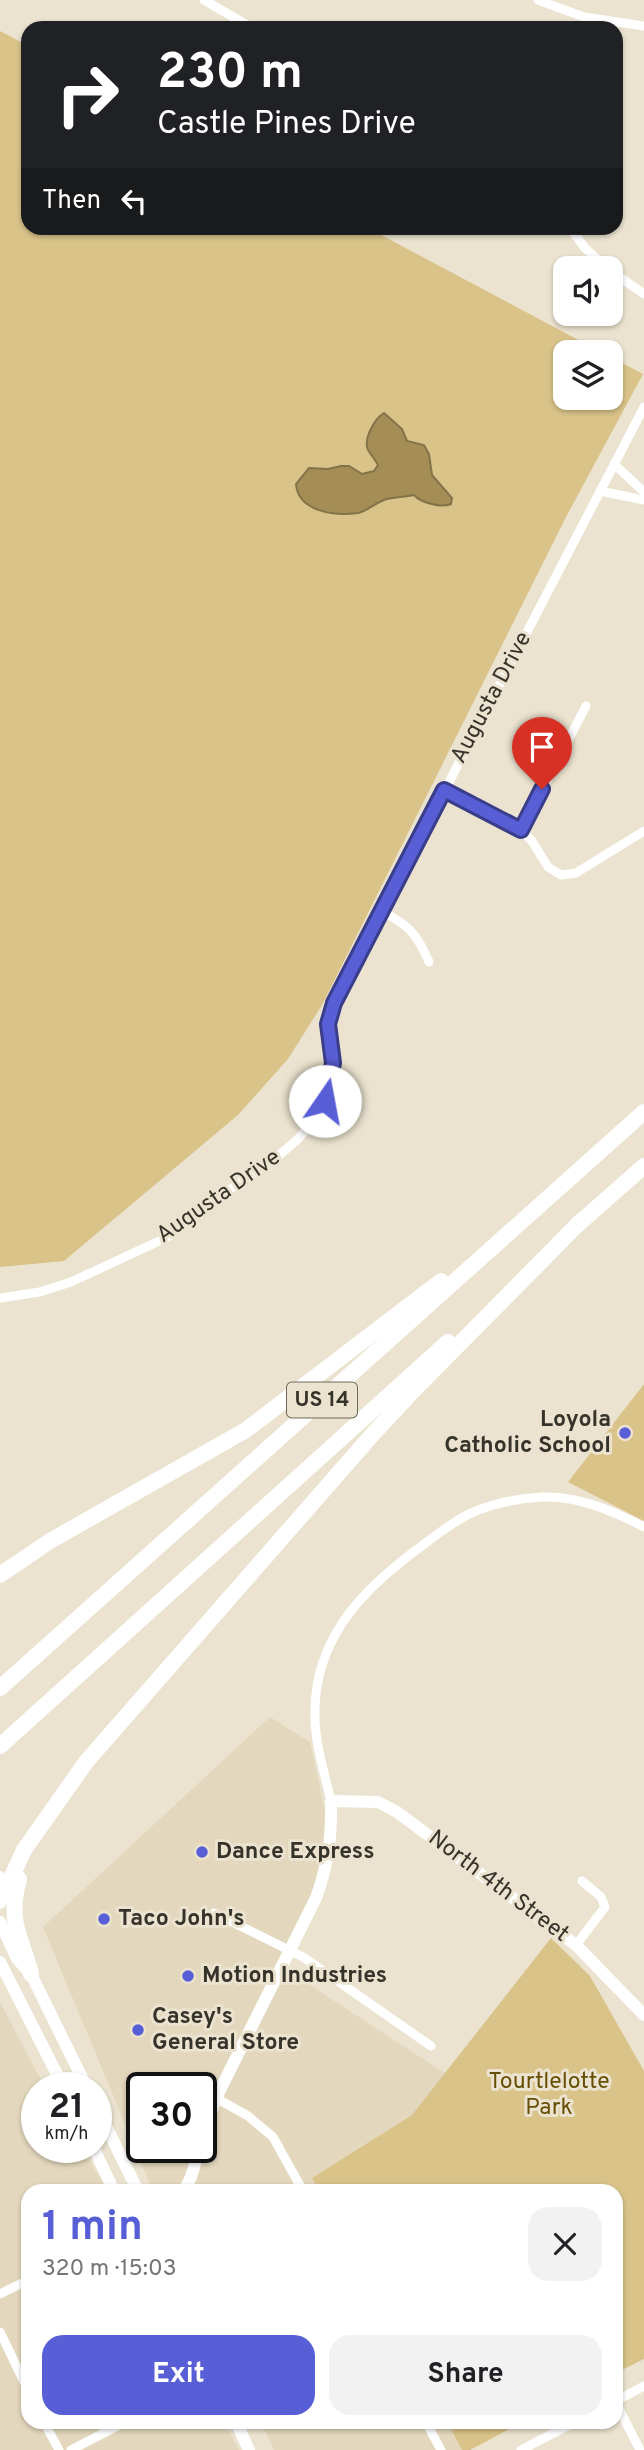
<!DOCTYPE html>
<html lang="en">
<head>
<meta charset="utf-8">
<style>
	:root { --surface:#fff; --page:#f2f2f2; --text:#202124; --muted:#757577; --accent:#585ed5 }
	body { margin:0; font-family:Overpass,sans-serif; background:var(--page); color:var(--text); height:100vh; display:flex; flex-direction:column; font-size:26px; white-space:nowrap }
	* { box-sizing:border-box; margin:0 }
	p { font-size:23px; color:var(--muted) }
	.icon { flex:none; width:38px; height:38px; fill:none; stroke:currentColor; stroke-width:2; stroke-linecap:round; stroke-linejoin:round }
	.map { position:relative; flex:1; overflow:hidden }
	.side { position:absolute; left:21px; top:2184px; width:602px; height:245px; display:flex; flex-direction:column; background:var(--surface); border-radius:21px; box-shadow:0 2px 5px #0004 }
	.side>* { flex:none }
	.banner { position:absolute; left:21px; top:21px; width:602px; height:214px; border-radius:21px; box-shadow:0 2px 5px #0004; background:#202124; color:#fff; overflow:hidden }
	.controls { position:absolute; left:553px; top:256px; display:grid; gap:14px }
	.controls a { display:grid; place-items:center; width:70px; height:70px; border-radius:14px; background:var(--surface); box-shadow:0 2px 5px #0004; font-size:35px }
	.speed { position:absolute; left:21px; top:2072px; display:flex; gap:14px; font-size:35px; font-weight:700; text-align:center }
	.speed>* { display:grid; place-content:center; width:91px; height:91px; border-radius:50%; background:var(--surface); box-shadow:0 2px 5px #0004; line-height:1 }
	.speed small { font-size:18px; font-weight:400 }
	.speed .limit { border:4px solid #111; border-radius:10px; background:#fff; color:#111 }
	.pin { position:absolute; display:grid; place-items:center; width:60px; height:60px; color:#fff; margin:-72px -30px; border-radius:50% 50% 50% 0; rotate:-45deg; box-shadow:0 0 7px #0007 }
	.pin .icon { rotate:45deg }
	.me { position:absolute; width:77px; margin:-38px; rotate:12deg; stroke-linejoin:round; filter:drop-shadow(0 0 5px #0008) }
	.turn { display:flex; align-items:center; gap:24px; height:147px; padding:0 21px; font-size:32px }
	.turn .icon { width:91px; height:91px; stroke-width:2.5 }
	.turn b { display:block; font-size:49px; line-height:60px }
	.then { display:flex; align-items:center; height:66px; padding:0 21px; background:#0003; gap:14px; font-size:26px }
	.round { display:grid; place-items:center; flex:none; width:74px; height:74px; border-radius:21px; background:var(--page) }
	.headline { display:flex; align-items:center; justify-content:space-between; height:119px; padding:0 21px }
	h1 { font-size:42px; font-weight:700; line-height:52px; color:var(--accent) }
	.button { display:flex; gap:14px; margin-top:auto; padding:14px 21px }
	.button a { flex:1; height:80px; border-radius:21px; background:var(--accent); color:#fff; font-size:28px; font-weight:700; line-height:80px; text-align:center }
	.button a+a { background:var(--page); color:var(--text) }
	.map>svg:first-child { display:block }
</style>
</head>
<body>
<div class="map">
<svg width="644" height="2450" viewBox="0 0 644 2450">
	<rect width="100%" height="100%" fill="#ebe3cf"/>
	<g fill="#e3d8bd" fill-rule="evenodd">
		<path d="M270,1717L310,1742L325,1811L324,1844L318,1879L281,1966L446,2074L412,2115L312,2178L318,2191H153L43,1927ZM142,2088H201V2147H142Z"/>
		<path d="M0,2002L45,2088H37V2147H81L108,2191H28V2422H224L239,2450H0Z"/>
		<path d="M261,2422H447L462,2450H274Z"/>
	</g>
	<g fill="#d9c389">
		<path d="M0,31L28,46V228H368L601,352H565V397H611V357L643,374L565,519L322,1005L288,1059L238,1115L64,1261L0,1267Z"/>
		<path d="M644,1384V1521L568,1482Z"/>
		<path d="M551,1938L590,1976L644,2071V2359L616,2373V2191H319L312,2178L412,2115Z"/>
		<path d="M447,2422H523L470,2450H462Z"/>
	</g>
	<path fill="#a48e55" stroke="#837348" stroke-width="2" d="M384,413L402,429L407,441L424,445L429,454L432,475L452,498L451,504C441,508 421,503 414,495C405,497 396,497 387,499C376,502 368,511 358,513C335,516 298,512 296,484L309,468L328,469L341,466H349L362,474L374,471L378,465C375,459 371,455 368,450C363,439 375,418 384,413Z"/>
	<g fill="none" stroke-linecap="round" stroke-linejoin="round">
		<g stroke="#fff" stroke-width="9">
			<path d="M204,0L252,28"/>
			<path d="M538,0L584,17L644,26"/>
			<path d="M570,228L585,248L607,268"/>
			<path d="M611,271L644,294"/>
			<path d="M614,464L644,492"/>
			<path d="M600,491L644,500"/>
			<path d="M444,790L521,830L532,841L548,867L561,875L576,873L644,831"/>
			<path d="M521,830L586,706"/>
			<path d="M381,911C409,925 417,934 429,962"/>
			<path d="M0,1298L40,1292L71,1282L170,1236L226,1192L277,1157L298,1139L315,1119L325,1101L330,1082L333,1063L328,1024L334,1003L644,407"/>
			<path d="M331,1801C321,1759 310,1730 317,1686C328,1621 376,1579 427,1542C442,1531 458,1518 476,1511C498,1502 520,1498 543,1497C579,1496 613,1511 644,1527"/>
			<path d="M214,1913L303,1957L431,2046"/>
			<path d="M576,1945L605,1907L601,1897L582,1881"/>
			<path d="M216,2098L248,2116L273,2137L303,2191"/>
			<path d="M0,2294L28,2280"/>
			<path d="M0,2332L28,2390"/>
			<path d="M616,2401L644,2386"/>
			<path d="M616,2403L640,2450"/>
			<path d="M44,2422L59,2450"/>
			<path d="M426,2422L441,2450"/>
			<path d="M71,2450L125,2422"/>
			<path d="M521,2450L575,2422"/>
		</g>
		<g stroke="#fff" stroke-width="12">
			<path d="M0,1877L4,1894L0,1903"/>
			<path d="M0,1922L17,1959L31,1974L87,2088"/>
			<path d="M0,1962L64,2088"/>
			<path d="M96,2106L138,2191"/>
			<path d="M201,2141L216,2098L316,1898C328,1865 332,1836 331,1801L378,1802L397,1812L576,1945L644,2015"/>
			<path d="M93,2147L114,2191"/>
			<path d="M184,2191L191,2177L200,2147"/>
			<path d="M236,2422L249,2450"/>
		</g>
		<g stroke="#fff" stroke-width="16">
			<path d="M576,1226L644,1166"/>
			<path d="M0,1575L50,1541L246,1430L441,1281"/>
			<path d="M0,1688L644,1112"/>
			<path d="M0,1746L448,1342"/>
			<path d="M19,1879C7,1922 21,1935 31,1974"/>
			<path d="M4,1894L24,1850L86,1762L372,1435L411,1393L582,1220"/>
		</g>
	</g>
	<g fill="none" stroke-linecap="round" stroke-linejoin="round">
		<g stroke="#393d8a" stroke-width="18">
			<path id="route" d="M325,1101L333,1063L328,1024L334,1003L444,790L521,830L542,789"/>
		</g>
		<use href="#route" stroke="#585ed5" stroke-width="12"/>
	</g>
	<g fill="#585ed5" stroke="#ebe3cf" stroke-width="2.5">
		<circle cx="625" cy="1433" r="7"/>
		<circle cx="202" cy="1852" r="7"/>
		<circle cx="104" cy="1919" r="7"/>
		<circle cx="188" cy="1976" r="7"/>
		<circle cx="138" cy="2030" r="7"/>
	</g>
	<g text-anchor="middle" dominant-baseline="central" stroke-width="6" stroke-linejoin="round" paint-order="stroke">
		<rect fill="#ebe3cf" stroke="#6c685c" stroke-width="2" x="287" y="1382.5" width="70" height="35" rx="5"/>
		<g font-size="21" font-weight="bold" fill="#36332b">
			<text x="322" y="1400">US 14</text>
		</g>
		<g font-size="23" fill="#36332b" stroke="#ebe3cf">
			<text transform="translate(492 698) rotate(-62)">Augusta Drive</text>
			<text transform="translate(219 1197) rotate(-35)">Augusta Drive</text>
			<text transform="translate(498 1887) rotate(37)">North 4th Street</text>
		</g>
		<g font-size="23" font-weight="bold" fill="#36332b" stroke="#ebe3cf" text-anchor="start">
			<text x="611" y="1420" text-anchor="end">Loyola<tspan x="611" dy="26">Catholic School</tspan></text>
			<text x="216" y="1852">Dance Express</text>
			<text x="118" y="1919">Taco John's</text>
			<text x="202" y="1976">Motion Industries</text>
			<text x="152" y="2017">Casey's<tspan x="152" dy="26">General Store</tspan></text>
		</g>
		<g font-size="23" fill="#664f02" stroke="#ebe3cf">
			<text x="549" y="2082">Tourtlelotte<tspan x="549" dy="26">Park</tspan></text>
		</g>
	</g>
</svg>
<div class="controls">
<a><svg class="icon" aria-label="sound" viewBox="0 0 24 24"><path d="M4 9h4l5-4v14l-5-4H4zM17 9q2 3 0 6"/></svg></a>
<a><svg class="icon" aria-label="layers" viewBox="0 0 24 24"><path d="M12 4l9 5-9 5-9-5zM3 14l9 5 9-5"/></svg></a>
</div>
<div class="speed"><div>21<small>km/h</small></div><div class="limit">30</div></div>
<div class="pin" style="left:542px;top:789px;background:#d93025"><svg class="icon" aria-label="arrive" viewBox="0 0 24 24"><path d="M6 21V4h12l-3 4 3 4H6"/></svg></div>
<svg class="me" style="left:325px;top:1101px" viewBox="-20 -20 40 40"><circle r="19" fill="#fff"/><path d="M0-13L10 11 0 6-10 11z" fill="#585ed5"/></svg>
<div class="banner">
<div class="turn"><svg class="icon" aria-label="right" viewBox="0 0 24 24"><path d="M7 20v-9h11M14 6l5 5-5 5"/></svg><div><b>230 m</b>Castle Pines Drive</div></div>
<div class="then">Then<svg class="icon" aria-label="left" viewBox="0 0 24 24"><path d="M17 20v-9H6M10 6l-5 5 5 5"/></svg></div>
</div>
<section class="side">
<div class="headline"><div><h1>1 min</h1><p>320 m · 15:03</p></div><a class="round"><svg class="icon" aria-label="close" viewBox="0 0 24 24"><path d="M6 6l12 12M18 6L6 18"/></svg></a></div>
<div class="button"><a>Exit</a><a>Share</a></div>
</section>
</div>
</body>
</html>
